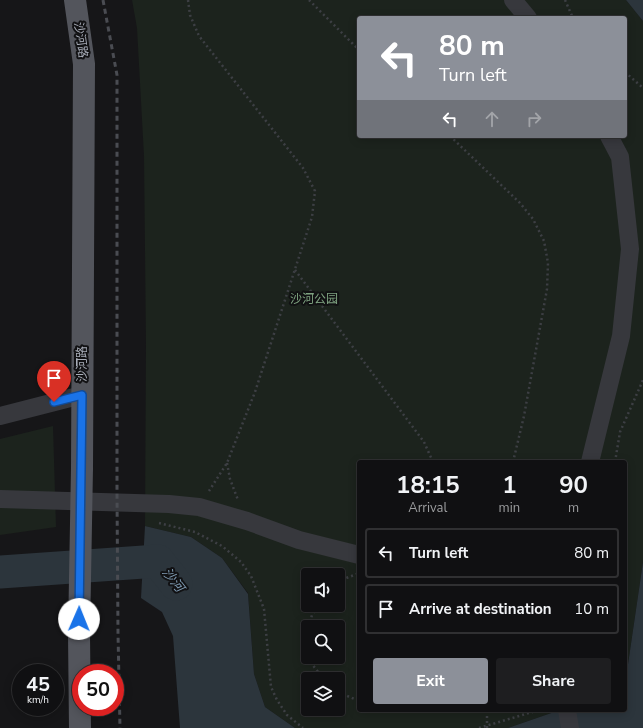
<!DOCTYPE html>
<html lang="en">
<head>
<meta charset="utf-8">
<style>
	:root { --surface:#101012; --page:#1e1e20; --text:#f1f3f6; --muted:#9c9d9f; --line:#303032; --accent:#8c9099 }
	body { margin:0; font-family:"Nunito Sans","Noto Sans SC",sans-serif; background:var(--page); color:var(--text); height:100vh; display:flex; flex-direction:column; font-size:15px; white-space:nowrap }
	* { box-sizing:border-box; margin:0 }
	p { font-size:13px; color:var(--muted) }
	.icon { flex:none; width:22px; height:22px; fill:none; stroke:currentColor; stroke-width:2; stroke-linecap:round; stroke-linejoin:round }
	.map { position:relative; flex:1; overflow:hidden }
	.drawer { position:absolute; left:357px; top:460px; width:270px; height:252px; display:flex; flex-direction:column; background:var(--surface); border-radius:4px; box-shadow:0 2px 10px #0003,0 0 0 1px var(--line) }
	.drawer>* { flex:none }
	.guide { position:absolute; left:357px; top:16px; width:270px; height:122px; border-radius:4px; box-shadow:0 2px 10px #0003,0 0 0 1px var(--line); background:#8c9099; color:#fff; overflow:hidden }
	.tools { position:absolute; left:301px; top:568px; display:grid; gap:8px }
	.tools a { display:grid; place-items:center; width:44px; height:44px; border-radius:4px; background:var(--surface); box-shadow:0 2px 10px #0003,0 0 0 1px var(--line); font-size:20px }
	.speed { position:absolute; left:12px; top:664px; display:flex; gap:8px; font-size:20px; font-weight:700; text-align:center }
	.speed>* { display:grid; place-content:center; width:52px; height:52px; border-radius:50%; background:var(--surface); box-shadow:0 2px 10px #0003,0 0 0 1px var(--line); line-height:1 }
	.speed small { font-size:10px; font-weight:400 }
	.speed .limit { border:6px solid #d22; background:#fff; color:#111 }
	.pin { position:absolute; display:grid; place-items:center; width:34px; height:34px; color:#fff; margin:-41px -17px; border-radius:50% 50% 50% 0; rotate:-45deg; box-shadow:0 0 4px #0007 }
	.pin .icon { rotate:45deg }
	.me { position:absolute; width:44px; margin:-22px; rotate:1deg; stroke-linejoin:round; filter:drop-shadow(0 0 3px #0008) }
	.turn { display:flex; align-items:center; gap:14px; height:84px; padding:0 16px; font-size:18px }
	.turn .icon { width:52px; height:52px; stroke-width:2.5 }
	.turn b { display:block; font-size:28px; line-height:34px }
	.lanes { display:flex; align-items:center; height:38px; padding:0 16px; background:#0003; justify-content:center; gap:20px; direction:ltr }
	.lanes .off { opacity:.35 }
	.eta { display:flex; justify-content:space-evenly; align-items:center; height:68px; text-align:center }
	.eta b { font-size:24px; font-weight:700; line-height:28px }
	.action { display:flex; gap:8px; margin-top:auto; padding:8px 16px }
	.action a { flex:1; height:46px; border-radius:4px; background:var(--accent); color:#fff; font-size:16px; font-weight:700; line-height:46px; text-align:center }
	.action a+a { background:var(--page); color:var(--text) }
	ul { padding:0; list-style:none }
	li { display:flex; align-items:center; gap:12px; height:50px; margin:0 8px 6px; padding:0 8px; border:2px solid var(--line); border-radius:4px }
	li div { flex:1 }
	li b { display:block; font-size:15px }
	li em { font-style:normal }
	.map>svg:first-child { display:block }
</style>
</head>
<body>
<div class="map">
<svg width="643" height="728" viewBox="0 0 643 728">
	<rect width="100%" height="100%" fill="#161618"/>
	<g fill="#1c231d" fill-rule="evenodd">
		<path d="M132,0H626L643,21V562L627,671L625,673V462H359V710H560L508,728H295L265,707L254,674L248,593L222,558L191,537L145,526L146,344L144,156L137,28ZM359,18H625V136H359ZM308,575H338V605H308ZM308,627H338V657H308ZM308,679H338V709H308Z"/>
		<path d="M53,426L56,527L0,535V439Z"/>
	</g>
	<g fill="#2c353c">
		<path d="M626,0H643V21Z"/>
		<path d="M145,526L191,537L222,558L248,594L254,674L265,707L295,728H180L173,636L162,612L141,598Z"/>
		<path d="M643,562V728H508L560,710H625V673L627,671Z"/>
	</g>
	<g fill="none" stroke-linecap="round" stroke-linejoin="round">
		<path stroke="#2c353c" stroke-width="33" d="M0,572L158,561L176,584"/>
		<g stroke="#3d3f44" stroke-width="2.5" stroke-dasharray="2 3" stroke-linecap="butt">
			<path d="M188,0L190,15L199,36L303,168L315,191L312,217L255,392L227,463L209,491"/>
			<path d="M309,0L359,50"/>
			<path d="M565,0L573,18"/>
			<path d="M625,72L643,88"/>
			<path d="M450,136L520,203L533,219L544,241L548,263L547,289L524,416L513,462"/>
			<path d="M295,270L424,442L433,462"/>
			<path d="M615,462L620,432L643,380"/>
			<path d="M227,463L230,479L238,500"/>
			<path d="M159,523L195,532L222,546L241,562L251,576L264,609L271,687L277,700L287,715L303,728"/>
			<path d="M338,583L341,580L357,574"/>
			<path d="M309,627L312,615L319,605"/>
			<path d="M310,657L311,663L324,679"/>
			<path d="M338,692L359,701"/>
			<path d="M479,728L539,710"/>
		</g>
		<g stroke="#37383d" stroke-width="18">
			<path d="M513,0L528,18"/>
			<path d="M0,416L82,395"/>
			<path d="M590,462L621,336L630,249L620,157L609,136"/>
			<path d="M0,499L169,504L199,507L247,521L299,540L359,555"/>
			<path d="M567,710L570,728"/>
		</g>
		<g stroke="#53555c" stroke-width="22">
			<path d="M75,0L84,64L82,468"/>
			<path d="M79,634L80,728"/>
		</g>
		<path stroke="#4a4c52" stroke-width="3" stroke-dasharray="5 4" stroke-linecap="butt" d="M103,0L117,75V494L118,633L120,728"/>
		<path stroke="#3d3f44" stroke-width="2.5" stroke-dasharray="2 3" stroke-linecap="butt" d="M487,728V710"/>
		<path stroke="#53555c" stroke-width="22" d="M79,634L82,468"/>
	</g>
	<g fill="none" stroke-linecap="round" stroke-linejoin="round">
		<g stroke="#114b97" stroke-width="10">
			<path id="route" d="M54,402L82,395L79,619"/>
		</g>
		<use href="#route" stroke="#1a73e8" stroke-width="7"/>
	</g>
	<g text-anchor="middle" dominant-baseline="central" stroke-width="4" stroke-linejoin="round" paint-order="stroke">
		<g font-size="12" fill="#a8adb8" stroke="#111113">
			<text transform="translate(81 40) rotate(82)">沙河路</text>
			<text transform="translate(82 364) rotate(-90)">沙河路</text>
		</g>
		<g font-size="12" fill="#7fa381" stroke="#111113">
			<text x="314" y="299">沙河公园</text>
		</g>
		<g font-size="13" font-style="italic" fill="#7f9bb3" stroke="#111113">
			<text transform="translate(173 580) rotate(52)">沙河</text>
		</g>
	</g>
</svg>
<div class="tools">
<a><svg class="icon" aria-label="sound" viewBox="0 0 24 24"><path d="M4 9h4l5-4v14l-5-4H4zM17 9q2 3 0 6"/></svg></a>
<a><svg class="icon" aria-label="search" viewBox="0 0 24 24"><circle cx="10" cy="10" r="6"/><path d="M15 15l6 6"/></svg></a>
<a><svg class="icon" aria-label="layers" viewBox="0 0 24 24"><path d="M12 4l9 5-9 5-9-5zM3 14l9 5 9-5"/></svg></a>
</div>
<div class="speed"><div>45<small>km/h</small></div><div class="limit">50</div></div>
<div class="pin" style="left:54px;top:402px;background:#d93025"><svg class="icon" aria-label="arrive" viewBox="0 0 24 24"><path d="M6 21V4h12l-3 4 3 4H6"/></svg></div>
<svg class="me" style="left:79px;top:619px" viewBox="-20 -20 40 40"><circle r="19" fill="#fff"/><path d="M0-13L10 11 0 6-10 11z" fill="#1a73e8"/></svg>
<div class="guide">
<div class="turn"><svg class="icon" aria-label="left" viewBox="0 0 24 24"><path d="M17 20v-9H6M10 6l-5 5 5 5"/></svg><div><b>80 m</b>Turn left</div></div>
<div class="lanes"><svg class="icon" aria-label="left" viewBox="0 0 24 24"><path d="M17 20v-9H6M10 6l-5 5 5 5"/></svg><svg class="icon off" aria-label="ahead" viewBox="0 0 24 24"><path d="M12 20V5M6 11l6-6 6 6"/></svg><svg class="icon off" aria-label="right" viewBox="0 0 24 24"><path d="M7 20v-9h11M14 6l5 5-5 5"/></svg></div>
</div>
<section class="drawer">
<div class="eta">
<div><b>18:15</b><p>Arrival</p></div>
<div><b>1</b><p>min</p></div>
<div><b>90</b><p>m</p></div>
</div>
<ul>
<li><svg class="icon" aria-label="left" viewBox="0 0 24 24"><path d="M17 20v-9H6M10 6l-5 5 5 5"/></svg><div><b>Turn left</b></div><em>80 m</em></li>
<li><svg class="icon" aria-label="arrive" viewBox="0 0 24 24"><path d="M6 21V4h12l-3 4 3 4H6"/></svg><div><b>Arrive at destination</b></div><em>10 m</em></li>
</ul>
<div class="action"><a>Exit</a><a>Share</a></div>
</section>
</div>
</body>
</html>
